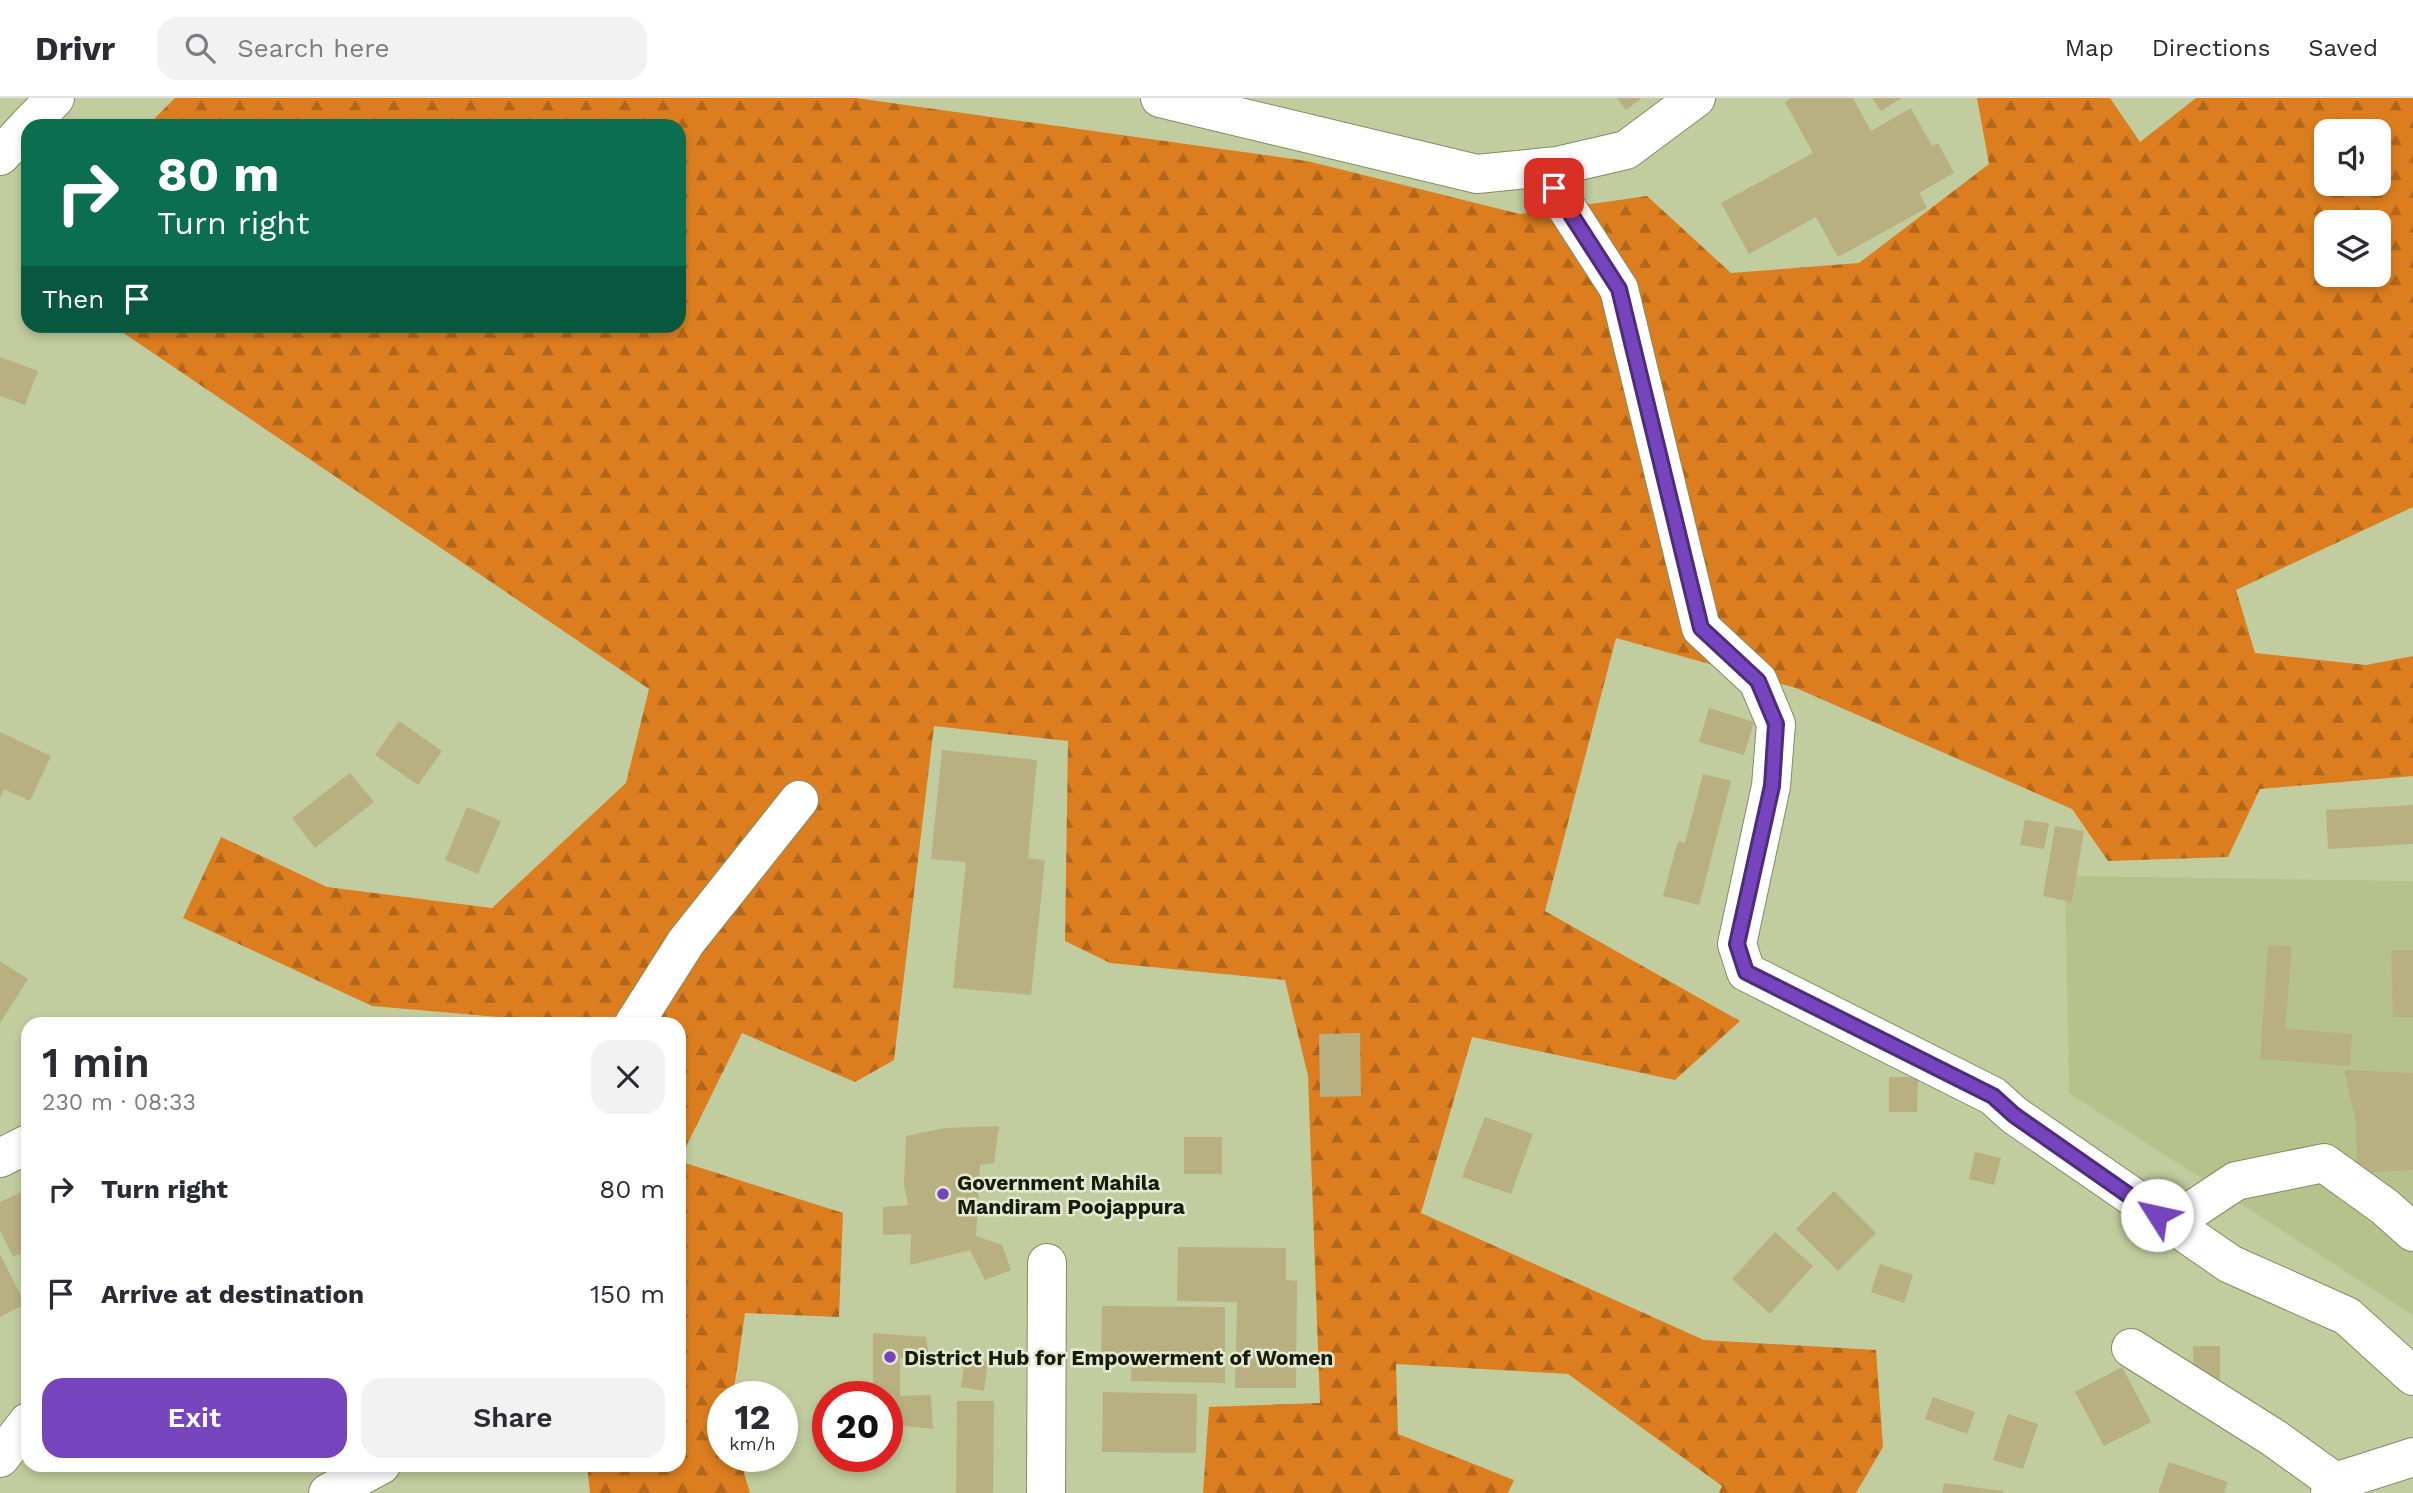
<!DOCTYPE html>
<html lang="en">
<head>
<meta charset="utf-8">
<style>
	:root { --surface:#fff; --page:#f2f2f3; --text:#2b2b33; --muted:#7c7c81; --line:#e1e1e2; --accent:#7644bc }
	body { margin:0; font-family:"Work Sans",sans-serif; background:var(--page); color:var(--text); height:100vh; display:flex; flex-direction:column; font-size:26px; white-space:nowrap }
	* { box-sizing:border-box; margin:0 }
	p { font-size:23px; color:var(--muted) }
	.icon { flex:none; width:38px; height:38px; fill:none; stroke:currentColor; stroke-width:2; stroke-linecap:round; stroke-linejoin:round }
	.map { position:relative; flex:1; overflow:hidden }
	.panel { position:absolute; left:21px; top:919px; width:665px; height:455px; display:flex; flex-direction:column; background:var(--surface); border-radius:21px; box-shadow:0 4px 10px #0003 }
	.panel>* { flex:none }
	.banner { position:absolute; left:21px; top:21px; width:665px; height:214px; border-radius:21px; box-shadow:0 4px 10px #0003; background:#0b6e4f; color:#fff; overflow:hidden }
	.fabs { position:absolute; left:2314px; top:21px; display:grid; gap:14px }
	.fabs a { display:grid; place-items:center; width:77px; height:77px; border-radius:14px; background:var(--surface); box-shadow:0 4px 10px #0003; font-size:35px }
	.speed { position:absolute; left:707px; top:1283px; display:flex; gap:14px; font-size:35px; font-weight:700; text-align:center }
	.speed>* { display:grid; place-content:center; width:91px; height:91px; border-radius:50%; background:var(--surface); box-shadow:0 4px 10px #0003; line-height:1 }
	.speed small { font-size:18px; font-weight:400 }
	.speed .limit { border:10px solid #d22; background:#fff; color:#111 }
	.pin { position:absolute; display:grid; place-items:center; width:60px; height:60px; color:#fff; margin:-30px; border-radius:14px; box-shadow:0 4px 10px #0006 }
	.me { position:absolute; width:77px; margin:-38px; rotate:305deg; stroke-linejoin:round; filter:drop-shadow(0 0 5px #0008) }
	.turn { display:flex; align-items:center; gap:24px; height:147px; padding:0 21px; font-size:32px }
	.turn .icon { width:91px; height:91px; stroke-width:2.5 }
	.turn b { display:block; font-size:49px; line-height:60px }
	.then { display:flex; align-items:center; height:66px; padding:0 21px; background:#0003; gap:14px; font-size:26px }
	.round { display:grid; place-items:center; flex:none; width:74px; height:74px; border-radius:21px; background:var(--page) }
	.head { display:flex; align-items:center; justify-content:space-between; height:119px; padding:0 21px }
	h1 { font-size:42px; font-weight:600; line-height:52px }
	.button { display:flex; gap:14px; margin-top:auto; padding:14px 21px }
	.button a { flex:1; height:80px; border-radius:21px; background:var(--accent); color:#fff; font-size:28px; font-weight:600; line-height:80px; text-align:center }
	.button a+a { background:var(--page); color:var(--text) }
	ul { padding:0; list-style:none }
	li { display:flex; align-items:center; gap:21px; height:105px; padding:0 21px }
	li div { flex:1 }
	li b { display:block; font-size:26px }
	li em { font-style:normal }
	header { display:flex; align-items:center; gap:42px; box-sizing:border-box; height:98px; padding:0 35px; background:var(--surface); border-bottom:2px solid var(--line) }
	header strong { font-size:33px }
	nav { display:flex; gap:38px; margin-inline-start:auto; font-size:24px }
	.search { width:490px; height:63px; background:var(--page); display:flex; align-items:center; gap:18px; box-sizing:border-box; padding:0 24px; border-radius:21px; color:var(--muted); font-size:26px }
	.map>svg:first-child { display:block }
</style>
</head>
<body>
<header>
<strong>Drivr</strong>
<div class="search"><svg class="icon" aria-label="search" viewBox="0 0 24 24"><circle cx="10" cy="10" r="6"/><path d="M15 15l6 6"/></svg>Search here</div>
<nav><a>Map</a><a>Directions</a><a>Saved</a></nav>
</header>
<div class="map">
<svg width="2413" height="1395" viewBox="0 0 2413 1395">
	<defs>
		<pattern id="forest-firs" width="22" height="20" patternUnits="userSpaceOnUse" patternTransform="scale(1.75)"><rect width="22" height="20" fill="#dc7e20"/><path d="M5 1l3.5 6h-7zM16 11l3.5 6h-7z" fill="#b2661a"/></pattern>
	</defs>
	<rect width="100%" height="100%" fill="#c1cd9e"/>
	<path fill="#b5c28c" d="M2065,778L2413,783V1217L2069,995Z"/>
	<path fill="url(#forest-firs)" fill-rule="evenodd" d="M175,0H856L1307,63L1520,116L1647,98L1731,175L1859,165L1989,66L1977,0H2110L2140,44L2196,0H2413V409L2236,492L2255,555L2366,567L2413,558V678L2260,691L2228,759L2108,763L2072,711L1796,590L1616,540L1545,813L1740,923L1675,982L1472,939L1421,1115L1704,1242L1876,1252L1883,1349L1856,1395H1719L1722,1388L1568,1276L1396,1266L1398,1336L1514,1382L1508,1395H1203L1209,1309L1320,1305L1308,978L1285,882L1110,865L1065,843L1068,643L934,628L894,962L855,984L742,935L679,1063L843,1115L839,1219L745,1215L733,1298H723V1358H739L750,1395H590L587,1367H679V926H542L533,922L372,908L183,820L221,739L327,789L492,810L626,685L649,591L113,228H679V28H147ZM2326,33H2378V86H2326ZM2326,124H2378V177H2326Z"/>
	<g fill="#b9b081">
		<path d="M1617,0H1642L1626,12Z"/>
		<path d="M1792,0H1853L1871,33L1911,10L1932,48L1938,45L1954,75L1919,95L1927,110L1838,159L1816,119L1749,156L1721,105L1813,55L1785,4Z"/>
		<path d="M1872,0H1902L1881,13Z"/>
		<path d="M0,259L38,273L25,307L0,298Z"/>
		<path d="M1709,610L1754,624L1744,657L1699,644Z"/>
		<path d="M399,623L442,653L418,687L375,657Z"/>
		<path d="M0,634L51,658L30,703L4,691L0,700Z"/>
		<path d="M942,652L1037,662L1028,760L1045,762L1031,897L953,890L966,764L931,761Z"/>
		<path d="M350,675L374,704L315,750L292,720Z"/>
		<path d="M1703,676L1731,683L1699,807L1663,798L1678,743L1685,745Z"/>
		<path d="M2413,707V746L2328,751L2326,712Z"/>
		<path d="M467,709L501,723L478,776L445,762Z"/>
		<path d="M2025,722L2049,725L2044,751L2020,747Z"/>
		<path d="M2055,728L2084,733L2072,804L2043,798Z"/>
		<path d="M2268,847L2292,848L2285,931L2352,936L2350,968L2260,961Z"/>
		<path d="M2391,852H2413V919H2393Z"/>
		<path d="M0,863L28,881L0,925Z"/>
		<path d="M1360,935L1361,998L1320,999L1319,936Z"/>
		<path d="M2344,972L2413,975V1072L2357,1075L2356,1023Z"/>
		<path d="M1889,979H1918L1917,1014H1889Z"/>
		<path d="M1485,1019L1533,1036L1511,1096L1462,1079Z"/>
		<path d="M999,1028L994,1065L980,1067L976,1138L1002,1147L1011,1172L985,1182L970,1152L910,1167L911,1136L883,1137V1109L908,1107L904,1086L906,1038L945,1030Z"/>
		<rect x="1184" y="1039" width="38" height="37"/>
		<path d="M1975,1054L2001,1060L1994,1087L1969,1081Z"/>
		<path d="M28,1091V1152L13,1159L0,1132V1104Z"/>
		<path d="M1834,1093L1876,1135L1838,1173L1796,1131Z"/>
		<path d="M1775,1134L1813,1168L1770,1216L1732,1181Z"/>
		<path d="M1178,1149L1286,1150V1182L1297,1183L1296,1290H1235L1237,1204L1177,1203Z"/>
		<path d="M0,1156L25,1206L0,1219Z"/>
		<path d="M1880,1166L1913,1177L1904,1205L1871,1194Z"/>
		<path d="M1102,1208L1225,1209V1285L1131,1283L1132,1260H1101Z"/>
		<path d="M873,1235L926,1239L929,1260H900V1298L931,1297L933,1331L887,1326V1298H873Z"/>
		<path d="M2193,1248H2220V1286L2194,1287Z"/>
		<path d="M965,1260L988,1263L984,1293L961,1289Z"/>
		<path d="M2122,1269L2151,1324L2104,1348L2075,1294Z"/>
		<path d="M1103,1294L1197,1296L1196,1355L1102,1354Z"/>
		<path d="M1933,1299L1975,1314L1967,1336L1925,1321Z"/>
		<path d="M957,1303H994L993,1395H956Z"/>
		<path d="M2008,1316L2038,1326L2023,1371L1993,1362Z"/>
		<path d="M2169,1364L2228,1384L2224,1395H2158Z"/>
		<path d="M1944,1385L2003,1393V1395H1942Z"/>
	</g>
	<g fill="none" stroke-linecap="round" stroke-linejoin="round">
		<g stroke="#828c60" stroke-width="40">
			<g id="minor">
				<path d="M1160,0L1477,76L1557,68L1626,52L1696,0"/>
				<path d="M28,28L55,0"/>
				<path d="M0,58L28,28"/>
				<path d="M1541,70L1619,191L1701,530L1758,583L1776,626L1771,688L1737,846L1746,874L1993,998L2014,1017L2230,1166L2347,1218L2413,1278"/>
				<path d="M634,926L686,844L799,702"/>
				<path d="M0,1060L28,1046"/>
				<path d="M2171,1126L2236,1083L2324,1065L2385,1109L2413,1134"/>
				<path d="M2131,1250L2274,1340L2335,1384"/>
				<path d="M0,1360L28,1324"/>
				<path d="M328,1395L381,1367"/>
				<path d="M1046,1395L1047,1165"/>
				<path d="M2330,1395L2335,1384L2413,1359"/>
			</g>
		</g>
		<use href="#minor" stroke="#fff" stroke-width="38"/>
	</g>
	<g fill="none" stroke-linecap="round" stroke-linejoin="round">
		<g stroke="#4d2c7a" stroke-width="18">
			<path id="route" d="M1554,90L1619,191L1701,530L1758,583L1776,626L1772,688L1737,846L1746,874L1993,998L2014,1017L2157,1117"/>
		</g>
		<use href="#route" stroke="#7644bc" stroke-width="12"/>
	</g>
	<g fill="#7644bc" stroke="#e4ead2" stroke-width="2.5">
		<circle cx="943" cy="1096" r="7"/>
		<circle cx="890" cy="1259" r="7"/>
	</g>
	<g text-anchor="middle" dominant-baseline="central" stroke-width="5" stroke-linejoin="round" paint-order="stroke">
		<g font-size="21" font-weight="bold" fill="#191c0b" stroke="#e4ead2" text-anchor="start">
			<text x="957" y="1084">Government Mahila<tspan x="957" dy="24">Mandiram Poojappura</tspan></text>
			<text x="904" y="1259">District Hub for Empowerment of Women</text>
		</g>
	</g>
</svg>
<div class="fabs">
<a><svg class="icon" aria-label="sound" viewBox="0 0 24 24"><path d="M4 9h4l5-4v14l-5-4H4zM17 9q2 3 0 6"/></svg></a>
<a><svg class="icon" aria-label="layers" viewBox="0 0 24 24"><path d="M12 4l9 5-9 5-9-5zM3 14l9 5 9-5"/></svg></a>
</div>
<div class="speed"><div>12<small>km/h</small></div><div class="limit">20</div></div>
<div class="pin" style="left:1554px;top:90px;background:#d93025"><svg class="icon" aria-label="arrive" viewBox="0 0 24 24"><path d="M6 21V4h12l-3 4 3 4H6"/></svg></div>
<svg class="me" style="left:2157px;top:1117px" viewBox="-20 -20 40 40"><circle r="19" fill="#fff"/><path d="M0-13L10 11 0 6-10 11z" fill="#7644bc"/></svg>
<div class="banner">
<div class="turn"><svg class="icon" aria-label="right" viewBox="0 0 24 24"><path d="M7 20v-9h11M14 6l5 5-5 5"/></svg><div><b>80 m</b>Turn right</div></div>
<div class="then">Then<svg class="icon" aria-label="arrive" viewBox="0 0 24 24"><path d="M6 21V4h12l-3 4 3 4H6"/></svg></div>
</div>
<section class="panel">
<div class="head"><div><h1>1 min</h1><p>230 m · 08:33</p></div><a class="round"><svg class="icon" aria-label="close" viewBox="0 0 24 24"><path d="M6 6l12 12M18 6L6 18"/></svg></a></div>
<ul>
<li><svg class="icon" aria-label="right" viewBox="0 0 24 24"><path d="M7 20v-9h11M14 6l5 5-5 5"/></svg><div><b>Turn right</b></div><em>80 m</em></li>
<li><svg class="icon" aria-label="arrive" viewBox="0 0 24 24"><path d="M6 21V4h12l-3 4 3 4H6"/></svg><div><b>Arrive at destination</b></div><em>150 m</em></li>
</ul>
<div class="button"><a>Exit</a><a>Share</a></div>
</section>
</div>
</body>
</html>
